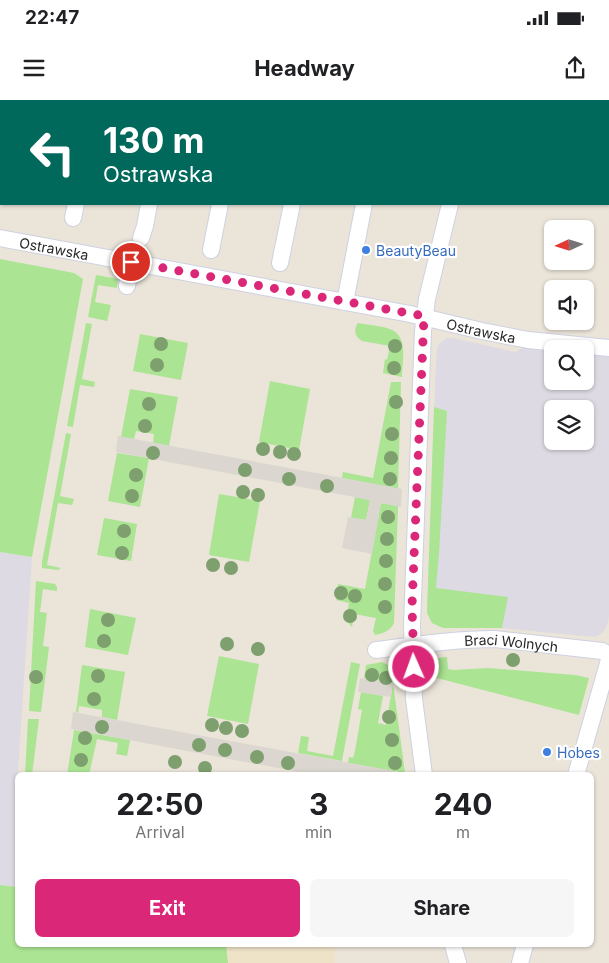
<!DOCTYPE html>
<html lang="en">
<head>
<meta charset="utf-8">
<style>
	:root { --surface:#fff; --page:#f6f6f6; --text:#202124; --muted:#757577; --accent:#db2777 }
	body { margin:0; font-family:Inter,sans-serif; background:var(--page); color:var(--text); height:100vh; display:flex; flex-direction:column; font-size:19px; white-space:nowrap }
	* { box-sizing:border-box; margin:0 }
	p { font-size:16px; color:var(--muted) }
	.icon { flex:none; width:28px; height:28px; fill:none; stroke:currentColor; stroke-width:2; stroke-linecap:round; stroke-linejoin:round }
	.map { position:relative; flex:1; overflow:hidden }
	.side { position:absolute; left:15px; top:672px; width:579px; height:175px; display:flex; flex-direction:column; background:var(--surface); border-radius:8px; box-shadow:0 1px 4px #0004 }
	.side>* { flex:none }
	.guide { position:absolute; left:0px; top:0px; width:610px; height:105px; box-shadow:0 1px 4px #0004; background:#00695c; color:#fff; overflow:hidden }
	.needle { width:32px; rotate:266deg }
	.controls { position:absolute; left:544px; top:120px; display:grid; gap:10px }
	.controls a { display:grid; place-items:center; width:50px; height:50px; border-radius:8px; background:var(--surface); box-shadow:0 1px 4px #0004; font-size:25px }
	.pin { position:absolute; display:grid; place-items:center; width:42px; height:42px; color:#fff; margin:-21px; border:2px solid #fff; border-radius:50%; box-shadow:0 1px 5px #0007 }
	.me { position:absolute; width:55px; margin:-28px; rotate:358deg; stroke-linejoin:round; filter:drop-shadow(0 0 4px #0008) }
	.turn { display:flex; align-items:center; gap:18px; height:105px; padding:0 20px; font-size:22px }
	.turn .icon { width:65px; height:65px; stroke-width:2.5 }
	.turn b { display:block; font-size:35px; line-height:42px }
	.eta { display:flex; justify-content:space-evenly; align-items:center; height:85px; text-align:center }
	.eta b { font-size:30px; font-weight:700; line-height:35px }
	.cta { display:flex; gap:10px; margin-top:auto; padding:10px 20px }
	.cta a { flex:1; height:58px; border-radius:8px; background:var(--accent); color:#fff; font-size:20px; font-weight:700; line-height:58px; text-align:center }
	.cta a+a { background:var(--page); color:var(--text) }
	.status { display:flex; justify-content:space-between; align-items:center; height:35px; padding:0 25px; background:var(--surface); direction:ltr }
	.status svg { height:14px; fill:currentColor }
	header { display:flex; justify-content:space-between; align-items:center; height:65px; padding:0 20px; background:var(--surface); font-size:22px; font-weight:700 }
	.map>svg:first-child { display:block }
</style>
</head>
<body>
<div class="status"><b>22:47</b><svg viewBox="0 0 49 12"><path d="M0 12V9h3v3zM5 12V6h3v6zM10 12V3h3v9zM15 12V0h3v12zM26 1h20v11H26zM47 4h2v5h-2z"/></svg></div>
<header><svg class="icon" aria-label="menu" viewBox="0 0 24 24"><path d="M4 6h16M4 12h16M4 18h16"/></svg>Headway<svg class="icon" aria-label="share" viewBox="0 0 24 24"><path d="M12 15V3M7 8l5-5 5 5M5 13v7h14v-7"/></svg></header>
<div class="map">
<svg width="609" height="863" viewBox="0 0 609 863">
	<rect width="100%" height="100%" fill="#ebe4d9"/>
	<g fill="#dddae3" fill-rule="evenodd">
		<path d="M447,238H453L515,252L535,241L609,248V515L608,523L603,533L595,537L490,527L443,528L427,513L436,262L437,249L439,244ZM552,249H585V281H552ZM552,309H585V341H552Z"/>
		<path d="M0,452L32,457L15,718L17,753V787L0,785Z"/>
	</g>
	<path fill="#eee3c7" d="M73,845H335V863H71Z"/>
	<g fill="#abe493">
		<path d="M0,159L74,173L83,179L32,457L0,452Z"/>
		<path d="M96,175L118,179L117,188L98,185L95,202L111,205L107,221L88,217Z"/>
		<path d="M86,223L92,224L82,279L95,282L94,287L80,285L73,327L67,326Z"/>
		<path d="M358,223C368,225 386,226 394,231C408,240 402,263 402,277L383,273L385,259L387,260L390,246L362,241C355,237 353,230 358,223Z"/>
		<path d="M140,234L188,243L181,280L133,271Z"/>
		<path d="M270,281L310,289L299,350L259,342Z"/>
		<path d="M391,282H401L398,389L342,378L343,372L373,378Z"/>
		<path d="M130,289L178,297L169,346L153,343L154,334L136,331L134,339L121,337Z"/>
		<path d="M434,307L447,311L439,454L436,488L508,497L502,528H443L432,523L427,513Z"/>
		<path d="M66,333L71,334L60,396L74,399L72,405L58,403L47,465L61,468L58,470L42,468V462Z"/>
		<path d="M117,353L149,358L140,407L108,401Z"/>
		<path d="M219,394L260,401L249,462L209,455Z"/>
		<path d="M355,397L370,400L366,420L351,418Z"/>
		<path d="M381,403L398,406L394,523C390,531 384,533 375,535L373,531L376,518L354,514L352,527L346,520L349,503L336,500L338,484L365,489Z"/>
		<path d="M104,418L137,424L131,461L97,455Z"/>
		<path d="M36,481L55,484L57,487V491L43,489L40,512L47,513L43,546L49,547L41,612L29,611Z"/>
		<path d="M90,509L136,518L128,555L85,547Z"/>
		<path d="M219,556L259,564L248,624L207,616Z"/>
		<path d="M447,557L448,569L454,570L488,568L575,575L589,578L579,615L433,577L430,567C436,558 436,558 447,557Z"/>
		<path d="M351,562L360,564L342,661L298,653L301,636L309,637L307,651L333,656Z"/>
		<path d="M382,562L388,565L393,570V583L405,673L348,663L349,657L353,658L355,651L362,610L358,609L361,592L383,596L378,623L386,625L393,583L364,578L366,565Z"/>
		<path d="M82,565L125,572L117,620L102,617V610L79,606L78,613L76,612Z"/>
		<path d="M28,619H39L32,675H25Z"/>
		<path d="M74,630L130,640L127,656L116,654L118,643L97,639L89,675H67Z"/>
		<path d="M0,785L17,787L18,845H226L228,863H0Z"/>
	</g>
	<g fill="#dbd7d0">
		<path d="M118,336L402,389L401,407L381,403L372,454L342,448L348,417L366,420L370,400L116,352Z"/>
		<path d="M360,578L393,583L391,597L358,592Z"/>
		<path d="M73,612L410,674V675H315L71,629Z"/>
	</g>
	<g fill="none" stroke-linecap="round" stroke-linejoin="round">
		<path stroke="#c4beb6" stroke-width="16" stroke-dasharray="16 8" stroke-linecap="butt" d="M438,1V0"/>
		<g stroke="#ced1e2" stroke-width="18">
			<g id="street">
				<path d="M23,1L24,0"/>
				<path d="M95,1L96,0"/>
				<path d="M169,1V0"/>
				<path d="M240,1V0"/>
				<path d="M312,1V0"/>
				<path d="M380,1V0"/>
				<path d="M474,1L475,0"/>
				<path d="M73,118L76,104"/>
				<path id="s1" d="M0,138L410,214L482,231L528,240L609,248"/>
				<path d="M141,138L145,126L149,104"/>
				<path d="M211,150L220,104"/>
				<path d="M280,163L292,104"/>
				<path d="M127,186L131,162"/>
				<path d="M345,202L364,104"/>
				<path id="s2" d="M376,550C416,545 455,539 495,539L602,551L609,555"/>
				<path d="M424,675L414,599L412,525L423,231L427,199L450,104"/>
				<path d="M576,675L609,560"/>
				<path d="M453,845L458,863"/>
				<path d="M520,863L525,845"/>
			</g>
		</g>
		<use href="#street" stroke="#fff" stroke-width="16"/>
	</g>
	<g fill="#7e9f6e">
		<circle cx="161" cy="244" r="7"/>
		<circle cx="395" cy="246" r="7"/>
		<circle cx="157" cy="265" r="7"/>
		<circle cx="394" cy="268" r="7"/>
		<circle cx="396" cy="302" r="7"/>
		<circle cx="149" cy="304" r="7"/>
		<circle cx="145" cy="326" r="7"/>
		<circle cx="392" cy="334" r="7"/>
		<circle cx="263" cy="349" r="7"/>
		<circle cx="280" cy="352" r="7"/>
		<circle cx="153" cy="353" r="7"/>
		<circle cx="294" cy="354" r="7"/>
		<circle cx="391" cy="358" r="7"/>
		<circle cx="245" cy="370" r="7"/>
		<circle cx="136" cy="375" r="7"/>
		<circle cx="289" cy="379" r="7"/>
		<circle cx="390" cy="379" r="7"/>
		<circle cx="327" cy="386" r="7"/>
		<circle cx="243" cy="392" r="7"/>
		<circle cx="258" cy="395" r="7"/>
		<circle cx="132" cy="396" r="7"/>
		<circle cx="388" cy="417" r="7"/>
		<circle cx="124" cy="431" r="7"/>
		<circle cx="387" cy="439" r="7"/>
		<circle cx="122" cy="453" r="7"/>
		<circle cx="386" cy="461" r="7"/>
		<circle cx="213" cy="465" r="7"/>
		<circle cx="231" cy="468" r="7"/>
		<circle cx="385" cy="484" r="7"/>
		<circle cx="341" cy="493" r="7"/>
		<circle cx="355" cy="496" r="7"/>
		<circle cx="385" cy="507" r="7"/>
		<circle cx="350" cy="516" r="7"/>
		<circle cx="108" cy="520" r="7"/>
		<circle cx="104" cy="541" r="7"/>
		<circle cx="227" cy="544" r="7"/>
		<circle cx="258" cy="549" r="7"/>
		<circle cx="513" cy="560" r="7"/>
		<circle cx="372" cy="575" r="7"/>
		<circle cx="98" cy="576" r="7"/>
		<circle cx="36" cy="577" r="7"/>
		<circle cx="386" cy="578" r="7"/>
		<circle cx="94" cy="599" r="7"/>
		<circle cx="389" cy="617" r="7"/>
		<circle cx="212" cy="625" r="7"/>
		<circle cx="102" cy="627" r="7"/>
		<circle cx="226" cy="628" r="7"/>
		<circle cx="242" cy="631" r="7"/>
		<circle cx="85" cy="638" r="7"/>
		<circle cx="392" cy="640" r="7"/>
		<circle cx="199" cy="645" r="7"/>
		<circle cx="225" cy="650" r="7"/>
		<circle cx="257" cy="657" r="7"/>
		<circle cx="81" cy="660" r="7"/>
		<circle cx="175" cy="662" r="7"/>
		<circle cx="288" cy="663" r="7"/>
		<circle cx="395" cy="663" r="7"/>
		<circle cx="205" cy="668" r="7"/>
	</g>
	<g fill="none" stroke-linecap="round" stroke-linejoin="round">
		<path stroke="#db2777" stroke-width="9" stroke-dasharray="0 16.2" d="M131,162L424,216L412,506L414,567"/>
	</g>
	<g fill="#3f7fe0" stroke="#fff" stroke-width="2">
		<circle cx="366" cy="150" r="5"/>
		<circle cx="547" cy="652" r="5"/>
	</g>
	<g text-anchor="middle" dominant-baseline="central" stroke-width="4.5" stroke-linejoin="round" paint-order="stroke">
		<g font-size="14" fill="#282828" stroke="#fff">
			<text stroke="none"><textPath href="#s1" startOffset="55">Ostrawska</textPath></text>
			<text stroke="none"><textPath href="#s1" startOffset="490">Ostrawska</textPath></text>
			<text stroke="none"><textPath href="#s2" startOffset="136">Braci Wolnych</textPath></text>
		</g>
		<g font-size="14" fill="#366cbe" stroke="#fff" text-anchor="start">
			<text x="376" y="150">BeautyBeau</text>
			<text x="557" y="652">Hobes</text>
		</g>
	</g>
</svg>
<div class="controls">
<a><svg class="needle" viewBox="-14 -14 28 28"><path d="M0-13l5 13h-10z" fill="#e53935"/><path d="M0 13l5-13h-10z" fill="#757577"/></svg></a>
<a><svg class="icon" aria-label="sound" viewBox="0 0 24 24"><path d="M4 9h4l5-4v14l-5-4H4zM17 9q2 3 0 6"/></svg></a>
<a><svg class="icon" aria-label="search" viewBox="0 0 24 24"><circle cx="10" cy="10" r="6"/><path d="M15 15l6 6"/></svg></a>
<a><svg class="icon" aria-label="layers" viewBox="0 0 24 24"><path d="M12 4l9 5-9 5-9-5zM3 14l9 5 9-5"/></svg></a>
</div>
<div class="pin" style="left:131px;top:162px;background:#d93025"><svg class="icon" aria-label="arrive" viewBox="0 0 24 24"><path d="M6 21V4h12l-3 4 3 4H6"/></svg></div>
<svg class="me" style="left:414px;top:567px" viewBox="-20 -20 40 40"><circle r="17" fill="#db2777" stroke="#fff" stroke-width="3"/><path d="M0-11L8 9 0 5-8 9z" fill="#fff"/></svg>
<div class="guide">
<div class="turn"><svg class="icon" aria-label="left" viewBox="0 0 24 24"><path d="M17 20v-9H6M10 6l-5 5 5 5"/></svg><div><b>130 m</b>Ostrawska</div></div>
</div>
<section class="side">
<div class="eta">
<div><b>22:50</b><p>Arrival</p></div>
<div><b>3</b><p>min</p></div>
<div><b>240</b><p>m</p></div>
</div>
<div class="cta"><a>Exit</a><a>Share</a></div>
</section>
</div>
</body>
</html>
